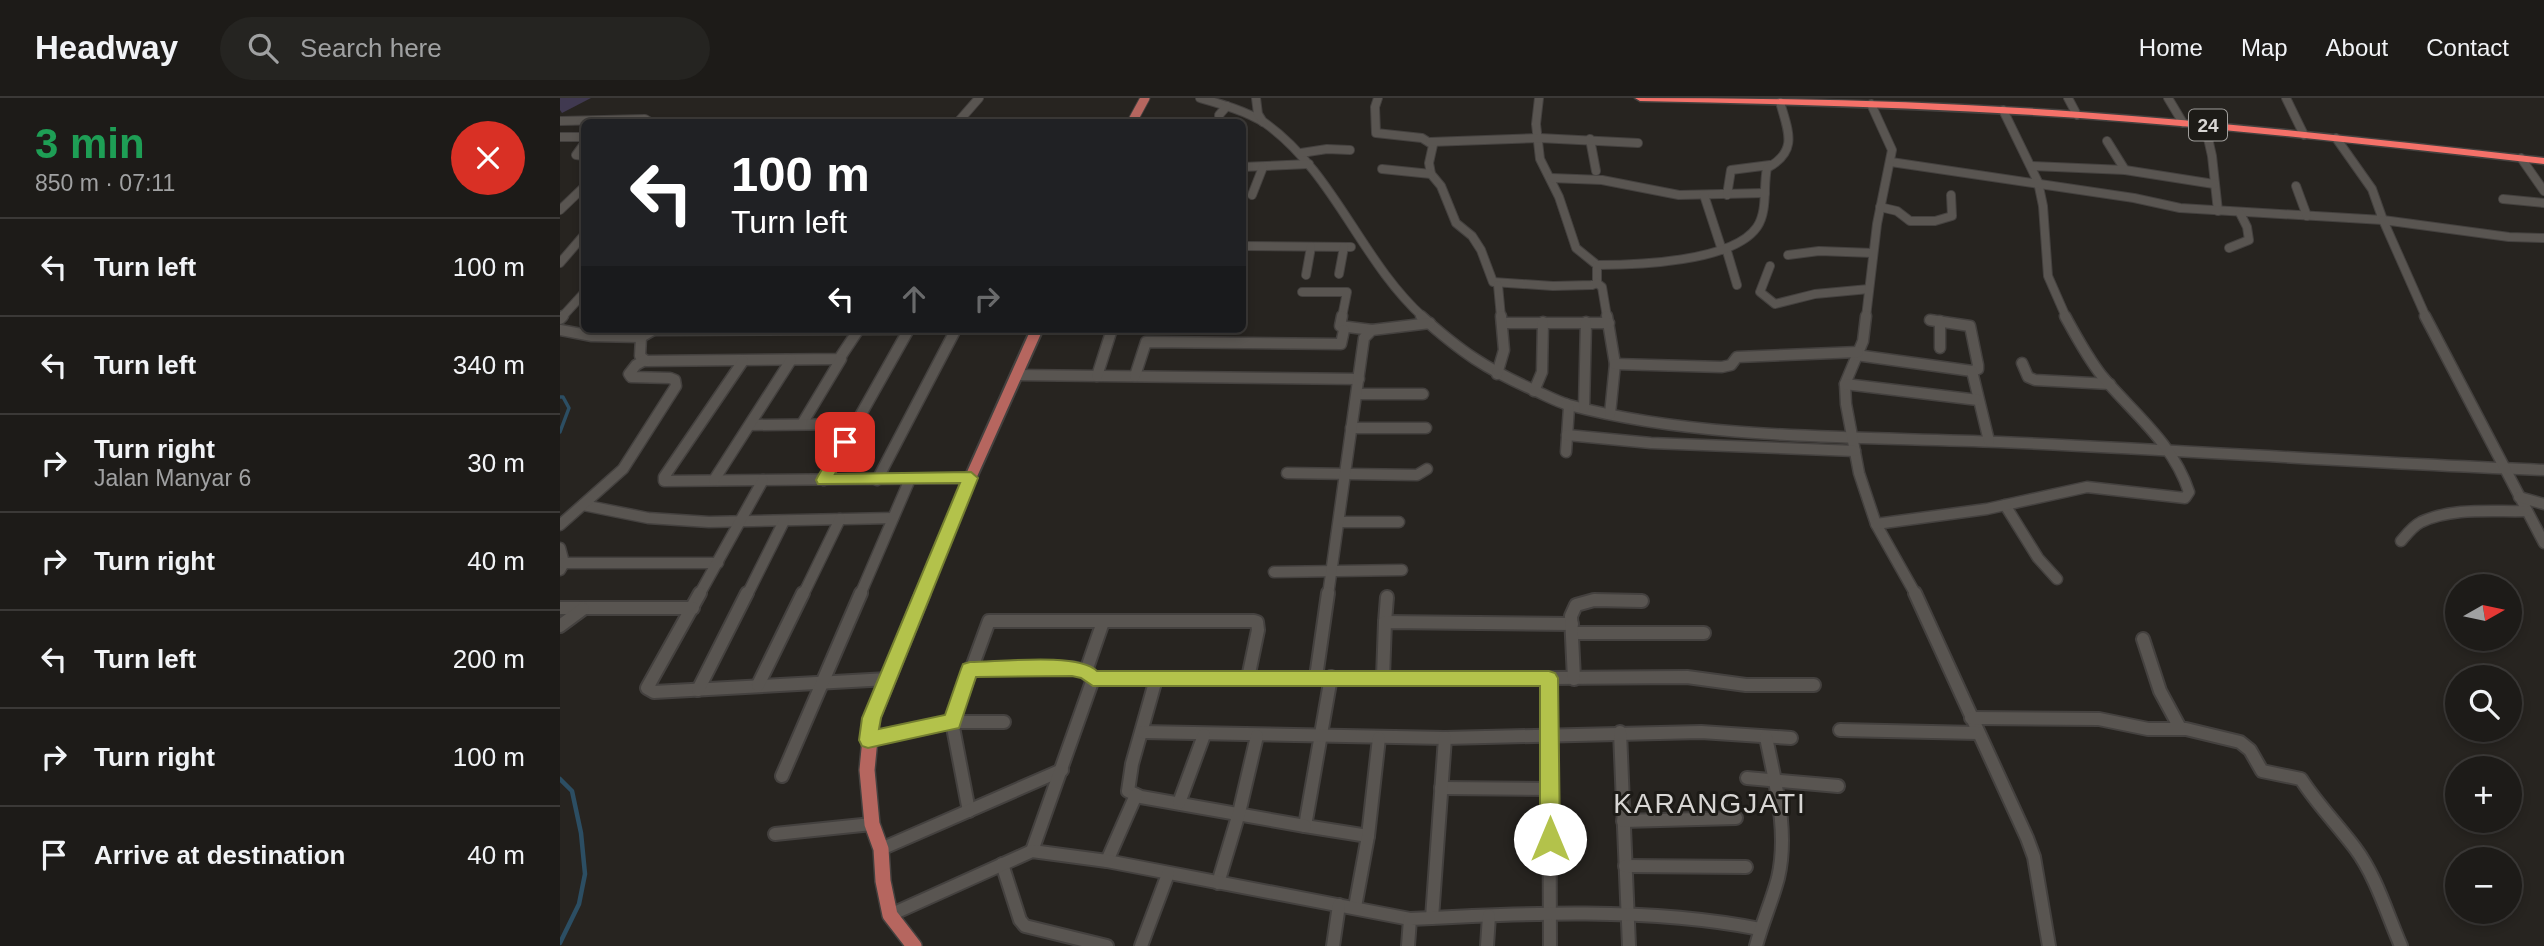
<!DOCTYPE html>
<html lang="en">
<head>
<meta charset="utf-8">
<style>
	:root { --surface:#1d1b18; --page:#252421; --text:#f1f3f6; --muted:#a0a1a2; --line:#3b3937 }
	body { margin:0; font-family:Helvetica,sans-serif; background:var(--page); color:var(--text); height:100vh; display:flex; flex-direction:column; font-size:26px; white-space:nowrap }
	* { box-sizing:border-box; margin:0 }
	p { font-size:23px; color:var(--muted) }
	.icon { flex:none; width:38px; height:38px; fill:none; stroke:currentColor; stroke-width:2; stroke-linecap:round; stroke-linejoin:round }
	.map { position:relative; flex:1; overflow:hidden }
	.sheet { display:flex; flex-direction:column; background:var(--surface); width:560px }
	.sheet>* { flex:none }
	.hud { position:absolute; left:21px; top:21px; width:665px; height:214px; border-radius:10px; box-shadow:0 4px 10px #0003,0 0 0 2px var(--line); background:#202124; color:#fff; overflow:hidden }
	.needle { width:46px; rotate:81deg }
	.controls { position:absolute; left:1885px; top:476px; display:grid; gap:14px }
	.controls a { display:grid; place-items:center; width:77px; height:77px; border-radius:50%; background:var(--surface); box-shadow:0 4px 10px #0003,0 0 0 2px var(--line); font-size:35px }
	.pin { position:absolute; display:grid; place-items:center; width:60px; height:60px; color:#fff; margin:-30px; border-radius:14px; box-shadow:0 4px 10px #0006 }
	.me { position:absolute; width:77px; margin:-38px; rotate:0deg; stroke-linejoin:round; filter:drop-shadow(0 0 5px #0008) }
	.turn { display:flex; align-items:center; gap:24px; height:147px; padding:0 35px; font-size:32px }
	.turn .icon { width:91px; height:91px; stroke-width:2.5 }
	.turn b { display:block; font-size:49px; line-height:60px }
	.lanes { display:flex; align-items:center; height:66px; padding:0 35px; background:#0003; justify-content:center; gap:35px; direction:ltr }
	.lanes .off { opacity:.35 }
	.round { display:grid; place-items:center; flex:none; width:74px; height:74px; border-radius:37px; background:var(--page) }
	.headline { display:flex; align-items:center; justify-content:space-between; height:119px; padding:0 35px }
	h1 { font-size:42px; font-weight:700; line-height:52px; color:#1e9e55 }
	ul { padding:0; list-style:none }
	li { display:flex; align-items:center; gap:21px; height:98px; padding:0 35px; border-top:2px solid var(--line) }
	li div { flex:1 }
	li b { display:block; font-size:26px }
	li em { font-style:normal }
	header { display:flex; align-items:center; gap:42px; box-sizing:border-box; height:98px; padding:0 35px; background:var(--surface); border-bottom:2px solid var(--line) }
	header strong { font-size:33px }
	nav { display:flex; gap:38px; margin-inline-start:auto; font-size:24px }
	.search { width:490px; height:63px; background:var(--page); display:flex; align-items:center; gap:18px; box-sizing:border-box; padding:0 24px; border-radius:38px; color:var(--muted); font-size:26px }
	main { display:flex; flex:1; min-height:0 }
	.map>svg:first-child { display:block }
</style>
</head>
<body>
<header>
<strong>Headway</strong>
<div class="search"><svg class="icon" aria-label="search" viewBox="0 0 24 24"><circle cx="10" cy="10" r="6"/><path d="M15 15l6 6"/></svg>Search here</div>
<nav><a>Home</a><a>Map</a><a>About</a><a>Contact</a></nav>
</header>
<main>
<section class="sheet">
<div class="headline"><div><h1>3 min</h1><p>850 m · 07:11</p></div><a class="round" style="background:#d93025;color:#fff"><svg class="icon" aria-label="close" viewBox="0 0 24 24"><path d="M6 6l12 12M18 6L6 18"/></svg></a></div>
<ul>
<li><svg class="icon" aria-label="left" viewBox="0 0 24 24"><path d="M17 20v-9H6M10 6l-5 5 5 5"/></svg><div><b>Turn left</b></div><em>100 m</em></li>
<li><svg class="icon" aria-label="left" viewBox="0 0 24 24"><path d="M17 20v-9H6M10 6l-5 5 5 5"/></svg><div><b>Turn left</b></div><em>340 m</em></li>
<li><svg class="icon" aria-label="right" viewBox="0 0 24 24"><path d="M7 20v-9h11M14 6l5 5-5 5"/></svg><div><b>Turn right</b><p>Jalan Manyar 6</p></div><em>30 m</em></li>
<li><svg class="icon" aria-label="right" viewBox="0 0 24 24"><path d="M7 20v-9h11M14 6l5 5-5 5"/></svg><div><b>Turn right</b></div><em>40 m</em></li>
<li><svg class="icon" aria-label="left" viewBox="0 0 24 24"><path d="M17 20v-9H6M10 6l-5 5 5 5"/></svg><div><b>Turn left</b></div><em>200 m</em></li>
<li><svg class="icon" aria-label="right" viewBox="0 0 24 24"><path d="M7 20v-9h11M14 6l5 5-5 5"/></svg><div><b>Turn right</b></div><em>100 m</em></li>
<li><svg class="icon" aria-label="arrive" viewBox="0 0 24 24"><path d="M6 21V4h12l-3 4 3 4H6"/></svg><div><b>Arrive at destination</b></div><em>40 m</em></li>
</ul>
</section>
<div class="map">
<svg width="1984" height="848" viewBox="0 0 1984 848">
	<rect width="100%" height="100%" fill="#272420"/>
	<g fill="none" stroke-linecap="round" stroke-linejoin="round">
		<path stroke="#2c4e63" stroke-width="3.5" d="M0,299H3L9,310L0,334"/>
		<path stroke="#2c4e63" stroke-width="4.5" d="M0,681L12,693L21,735L25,776L19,806L0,845"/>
		<g stroke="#44413f" stroke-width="10">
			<g id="minor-far2">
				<path d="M640,0C661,6 686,13 705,25C774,74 801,163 863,219"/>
				<path d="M696,0L698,16L703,24"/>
				<path d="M818,0L815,9L816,35L862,40L873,47L869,65L871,76L881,88L896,125L912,138L921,152L933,184L993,188L1032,187L1037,185V167L1016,150L999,99L980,61L976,26L979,0"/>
				<path d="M1508,0L1517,17"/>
				<path d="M1608,0L1623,25"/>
				<path d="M1726,0L1744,37"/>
				<path d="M1443,12L1478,84L1483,108L1488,178L1506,219"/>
				<path d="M1,23L85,21L90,24"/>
				<path d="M398,24L419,0"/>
				<path d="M660,24L659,17L667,8"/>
				<path d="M1645,27L1652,58L1658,113"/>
				<path d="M0,39H24"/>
				<path d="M1030,41L1036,73"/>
				<path d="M1547,43L1565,72"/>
				<path d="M870,44L979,40L1078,45"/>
				<path d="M24,46L16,57L24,58"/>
				<path d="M741,55L767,51L790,52"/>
				<path d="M1961,60L1984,93"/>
				<path d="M1331,64L1574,100L1620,110L1823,122L1812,91L1776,40"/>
				<path d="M1471,68L1565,72L1654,86"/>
				<path d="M682,69L749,66"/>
				<path d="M822,71L871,76"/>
				<path d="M991,80L1042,82L1119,97L1205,95"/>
				<path d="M1736,88L1747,118"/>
				<path d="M692,97L703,69"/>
				<path d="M1144,97L1162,152"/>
				<path d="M1167,97L1171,72L1210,67"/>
				<path d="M1943,101L1984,105"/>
				<path d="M1320,109L1337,113L1350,123H1375L1392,118L1391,97"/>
				<path d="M0,112L24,89"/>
				<path d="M682,148L791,149"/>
				<path d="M1166,150L1177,187"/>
				<path d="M1669,150L1689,142L1687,129L1680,115"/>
				<path d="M1228,157L1259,153L1313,155"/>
				<path d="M0,165L24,137"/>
				<path d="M1037,167C1076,167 1173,164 1197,129C1208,113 1203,88 1207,70C1239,53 1228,33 1220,4"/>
				<path d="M1210,168L1200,194L1215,206L1255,196L1309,191"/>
				<path d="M779,176L784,149"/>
				<path d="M746,177L751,149"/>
				<path d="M1037,185L1042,189L1047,219"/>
				<path d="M938,187L941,219"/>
				<path d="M742,194H787L782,219"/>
				<path d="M2,219L24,195"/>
				<path d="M1306,219L1317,126L1332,52L1311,6"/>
				<path d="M1866,219L1823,122L1949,139L1984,140"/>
			</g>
		</g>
		<g stroke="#44413f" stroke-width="13">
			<g id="minor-far1">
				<path d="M782,218L780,228L812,232"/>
				<path d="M861,218C901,254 926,271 976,293C987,298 998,304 1009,307C1144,343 1300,338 1440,344C1622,352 1803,365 1984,372"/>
				<path d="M1047,218L1055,266L1050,316"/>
				<path d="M1306,218L1303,243L1285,286L1286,306L1299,375L1316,426L1356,497"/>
				<path d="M1865,218L1984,445"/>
				<path d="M0,221L3,218"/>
				<path d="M1370,222L1410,228L1418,267V271L1412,273"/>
				<path d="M1380,223V250"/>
				<path d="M942,225H1049"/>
				<path d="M95,231L81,239L80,258L86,263L279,261L299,231"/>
				<path d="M0,232L32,238L81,239"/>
				<path d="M94,232L349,231"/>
				<path d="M1296,257L1412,273"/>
				<path d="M183,263L104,379V383L410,380"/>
				<path d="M1462,265L1468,279L1475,282L1550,286"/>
				<path d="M1055,266L1162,269L1171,267L1177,259L1298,254"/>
				<path d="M1412,273L1429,343"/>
				<path d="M937,276L944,252L941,218"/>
				<path d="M457,277L799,281"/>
				<path d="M537,278L552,231"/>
				<path d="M575,278L586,244L781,246L784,232"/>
				<path d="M1285,286L1418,302"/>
				<path d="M974,293L982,274L983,224"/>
				<path d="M797,296H863"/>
				<path d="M1006,306L1009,309L1006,354"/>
				<path d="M1024,310L1026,224"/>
				<path d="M242,326L281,261"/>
				<path d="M190,327L296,326"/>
				<path d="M791,330H866"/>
				<path d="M1007,337L1091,345L1295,353"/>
				<path d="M727,375L857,377L867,371"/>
				<path d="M154,382L231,262"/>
				<path d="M264,382L349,231"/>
				<path d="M317,382L396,231"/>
				<path d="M1959,399L1984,406"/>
				<path d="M23,407L88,420L149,424L333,420"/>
				<path d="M1445,407L1478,460L1497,481"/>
				<path d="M779,424H839"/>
				<path d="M1316,426L1427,411L1527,389L1625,400L1629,394C1613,345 1574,316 1542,278C1527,259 1516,238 1505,218"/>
				<path d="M0,427L63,371L116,288L115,282L110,280L71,279L69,276L76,267L85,262"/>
				<path d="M1841,443C1847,436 1853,428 1861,424C1893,409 1933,414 1967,413"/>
				<path d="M0,450L4,465L0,472"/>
				<path d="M4,465H158"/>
				<path d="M714,474L842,472"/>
				<path d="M139,497L203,382"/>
				<path d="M187,497L224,423"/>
				<path d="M243,497L280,421"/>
				<path d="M300,497L350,381"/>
				<path d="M768,497L804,240L812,232L870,225"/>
			</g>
		</g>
		<g stroke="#44413f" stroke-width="16">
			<g id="minor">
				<path d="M140,495L87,590L94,594L328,581"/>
				<path d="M1355,495L1467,740L1474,759L1489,848"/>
				<path d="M0,510H133"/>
				<path d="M825,524L827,499"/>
				<path d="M0,528L23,511"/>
				<path d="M1012,535H1144"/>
				<path d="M1583,541L1600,593L1620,630"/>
				<path d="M409,571L512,570L523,572L533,581"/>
				<path d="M526,573L543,524"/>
				<path d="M756,579L768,495"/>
				<path d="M771,579L745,728L808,738"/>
				<path d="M823,579L825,524L1012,526"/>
				<path d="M989,580L1127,579L1186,587H1254"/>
				<path d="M596,581L572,666L568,693L581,699L745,728"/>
				<path d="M1014,581L1011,518L1016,507L1034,502L1082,503"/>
				<path d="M198,587L243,495"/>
				<path d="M138,592L187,495"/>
				<path d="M1411,620L1539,621L1588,631H1626L1680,644L1690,652L1702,673L1741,681C1757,706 1777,726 1795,750C1816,778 1827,816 1841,848"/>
				<path d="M1280,632L1418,635"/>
				<path d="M582,634L885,640L1141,634L1231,640"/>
				<path d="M1060,634L1069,848"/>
				<path d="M308,642L392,624H444"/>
				<path d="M222,678L301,495"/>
				<path d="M1187,680L1278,688"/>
				<path d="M881,690L990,691"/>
				<path d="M619,705L644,637"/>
				<path d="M409,713L392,624L429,523H694L697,524L698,532L688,580"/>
				<path d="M1063,723L1176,720"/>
				<path d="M215,736L312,726"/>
				<path d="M321,751L502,672"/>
				<path d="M472,753L533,581L989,580L990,848"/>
				<path d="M547,763L576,697"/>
				<path d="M442,766L460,822L465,828L547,848"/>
				<path d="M1065,768L1186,769"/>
				<path d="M658,785L679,715L697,638"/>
				<path d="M795,809L808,738L819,640"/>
				<path d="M330,817L472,753L547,763L850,821"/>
				<path d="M872,820L885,640"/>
				<path d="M581,848L608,776"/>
				<path d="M773,848L779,807"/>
				<path d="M848,848L850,821C962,815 1090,809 1200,831"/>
				<path d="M927,848L929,818"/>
				<path d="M1196,848C1202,825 1212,803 1218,780C1229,733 1215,685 1206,639"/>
			</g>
		</g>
		<g stroke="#44413f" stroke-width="11">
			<path id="major-far2" d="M572,24L585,0"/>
		</g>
		<g stroke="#44413f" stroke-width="15">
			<path id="major-far1" d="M362,497L405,392L477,231"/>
		</g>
		<g stroke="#44413f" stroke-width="18">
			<path id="major" d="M354,848L330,817L323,783L321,751L312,726L307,672L312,620L363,495"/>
		</g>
		<g stroke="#44413f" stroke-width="3">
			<path id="highway" d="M1075,0C1223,0 1372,3 1520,14C1675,25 1829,43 1984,60V66C1829,49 1675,31 1520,20C1373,10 1227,6 1080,3Z"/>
		</g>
		<use href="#minor-far2" stroke="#595551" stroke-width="8"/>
		<use href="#minor-far1" stroke="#595551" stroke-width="10"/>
		<use href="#minor" stroke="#595551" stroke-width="12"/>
		<use href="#major-far2" stroke="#b6665f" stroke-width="9"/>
		<use href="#major-far1" stroke="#b6665f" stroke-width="11"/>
		<use href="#major" stroke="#b6665f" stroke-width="15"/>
		<use href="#highway" fill="#f47169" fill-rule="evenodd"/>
	</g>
	<path fill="#403950" d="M0,0H31L2,15L0,12Z"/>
	<path fill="#b3c24b" stroke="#747e31" stroke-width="2" d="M285,339L293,344L275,376L411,374L418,380L321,620L319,631L385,617L401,571L403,566L410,564C438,564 518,554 537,573H989L995,575L998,580L1000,741L997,747L990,750L983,747L980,741V588H533L521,580L512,578L416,579L399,630L308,650L302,648L299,642L302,620L400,385L258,386L256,382L258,378L280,341Z"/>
	<g text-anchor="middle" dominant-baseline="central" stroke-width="6" stroke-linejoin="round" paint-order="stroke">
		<rect fill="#1d1b17" stroke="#a09e9b" stroke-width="2" x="1629" y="11.5" width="38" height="31" rx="5"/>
		<g font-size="19" font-weight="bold" fill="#d8d6d4">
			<text x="1648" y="27">24</text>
		</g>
		<g font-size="28" letter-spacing="2" fill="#d8d6d4" stroke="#1d1b17">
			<text x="1150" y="705">KARANGJATI</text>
		</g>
	</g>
</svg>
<div class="controls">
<a><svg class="needle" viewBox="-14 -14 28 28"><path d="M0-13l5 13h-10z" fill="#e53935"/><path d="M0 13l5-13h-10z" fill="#a0a1a2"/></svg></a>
<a><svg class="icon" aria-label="search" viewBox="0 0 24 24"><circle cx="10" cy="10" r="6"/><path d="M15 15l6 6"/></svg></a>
<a>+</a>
<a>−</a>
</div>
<div class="pin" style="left:285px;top:344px;background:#d93025"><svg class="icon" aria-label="arrive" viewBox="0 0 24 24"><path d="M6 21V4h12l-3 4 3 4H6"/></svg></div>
<svg class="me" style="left:990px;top:741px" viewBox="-20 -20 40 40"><circle r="19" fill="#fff"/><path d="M0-13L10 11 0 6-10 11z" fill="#b3c24b"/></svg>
<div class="hud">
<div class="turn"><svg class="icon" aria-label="left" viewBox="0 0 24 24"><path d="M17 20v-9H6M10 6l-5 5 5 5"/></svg><div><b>100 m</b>Turn left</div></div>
<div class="lanes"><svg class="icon" aria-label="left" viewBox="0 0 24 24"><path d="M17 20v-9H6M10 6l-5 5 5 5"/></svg><svg class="icon off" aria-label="ahead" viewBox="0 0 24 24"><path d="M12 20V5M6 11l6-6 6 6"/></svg><svg class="icon off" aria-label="right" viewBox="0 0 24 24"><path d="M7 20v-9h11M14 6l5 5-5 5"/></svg></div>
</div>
</div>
</main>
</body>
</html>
